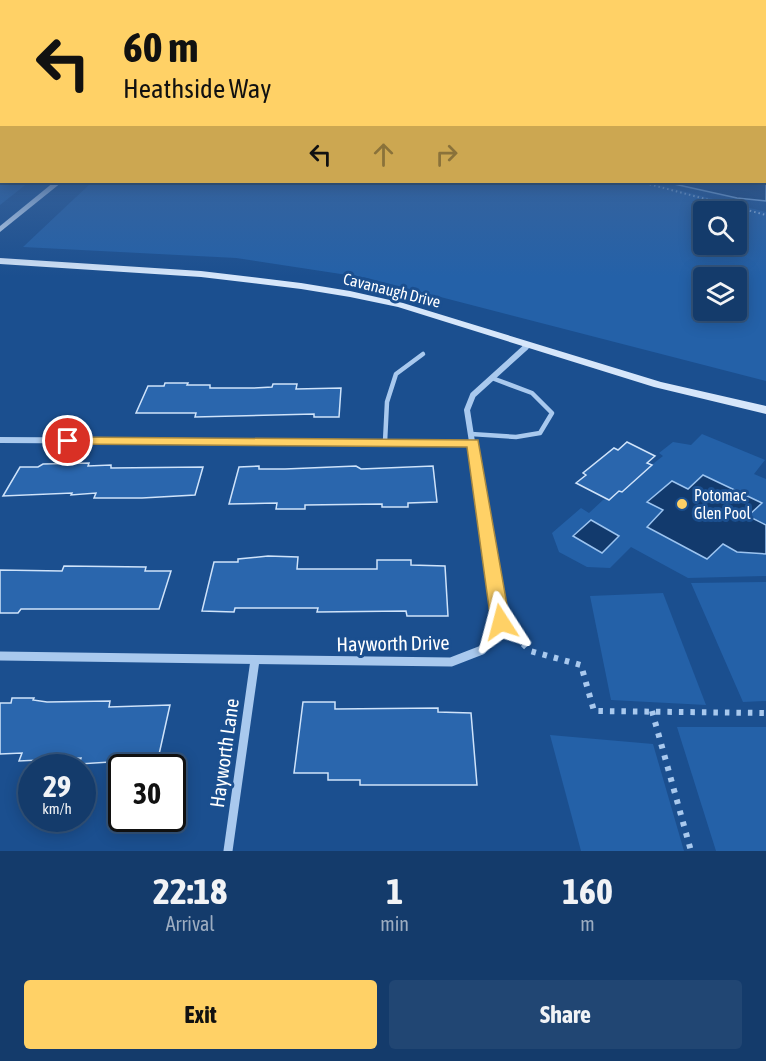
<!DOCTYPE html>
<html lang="en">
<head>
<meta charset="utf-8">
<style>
	:root { --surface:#143b6b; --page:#214673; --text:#f1f3f6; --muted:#9dadc1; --line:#33557e; --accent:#ffd166 }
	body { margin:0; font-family:"Asap Condensed",sans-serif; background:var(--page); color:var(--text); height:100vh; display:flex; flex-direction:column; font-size:22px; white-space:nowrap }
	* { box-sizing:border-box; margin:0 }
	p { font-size:20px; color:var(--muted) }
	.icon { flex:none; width:33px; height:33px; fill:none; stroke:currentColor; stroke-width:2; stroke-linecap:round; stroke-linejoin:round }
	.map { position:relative; height:851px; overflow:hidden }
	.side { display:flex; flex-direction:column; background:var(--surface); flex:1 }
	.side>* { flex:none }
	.hud { position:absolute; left:0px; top:0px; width:766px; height:183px; box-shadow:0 3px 15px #0003,0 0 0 2px var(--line); background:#ffd166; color:#111; overflow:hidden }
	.controls { position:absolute; left:693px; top:201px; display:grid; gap:12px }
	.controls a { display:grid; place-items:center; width:54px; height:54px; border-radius:6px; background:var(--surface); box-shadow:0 3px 15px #0003,0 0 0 2px var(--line); font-size:30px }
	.speed { position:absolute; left:18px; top:754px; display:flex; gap:12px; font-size:30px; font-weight:700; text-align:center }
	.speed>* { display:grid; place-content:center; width:78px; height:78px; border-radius:50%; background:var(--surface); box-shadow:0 3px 15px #0003,0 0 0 2px var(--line); line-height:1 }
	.speed small { font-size:15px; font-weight:400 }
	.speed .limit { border:3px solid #111; border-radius:9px; background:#fff; color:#111 }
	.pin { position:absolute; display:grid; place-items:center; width:51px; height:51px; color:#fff; margin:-26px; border:3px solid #fff; border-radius:50%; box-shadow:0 2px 6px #0007 }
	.me { position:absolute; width:66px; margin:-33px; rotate:351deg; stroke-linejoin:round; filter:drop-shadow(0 0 4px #0008) }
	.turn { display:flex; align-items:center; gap:21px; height:126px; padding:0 24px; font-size:27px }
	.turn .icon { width:78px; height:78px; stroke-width:2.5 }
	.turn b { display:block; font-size:42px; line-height:51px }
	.lanes { display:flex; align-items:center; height:57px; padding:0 24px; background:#0003; justify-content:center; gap:30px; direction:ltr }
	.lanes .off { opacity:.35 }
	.eta { display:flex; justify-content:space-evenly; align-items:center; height:102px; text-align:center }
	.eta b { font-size:36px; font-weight:700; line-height:42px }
	.action { display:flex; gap:12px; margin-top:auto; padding:12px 24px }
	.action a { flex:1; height:69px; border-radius:6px; background:var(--accent); color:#111; font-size:24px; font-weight:700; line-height:69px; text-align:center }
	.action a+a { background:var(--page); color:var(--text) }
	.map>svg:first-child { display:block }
</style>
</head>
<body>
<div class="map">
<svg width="766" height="851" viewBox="0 0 766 851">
	<rect width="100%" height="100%" fill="#1b4f8f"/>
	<g fill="#2461a8" fill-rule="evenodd">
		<path d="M0,158L2,182H29L0,205Z"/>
		<path d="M92,182H646L766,212V381L367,278L236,258L23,247ZM704,212H736V244H704ZM704,278H736V310H704Z"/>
		<path d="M702,434L765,460L754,474L766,479V576L688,578L631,547L610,568L587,567L559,552L552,533L581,508L589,513L603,500L611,497L663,456L659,453L673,442L691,445Z"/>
		<path d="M766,582V701L743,702L691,583Z"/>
		<path d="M663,593L706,705L611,700L590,596Z"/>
		<path d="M677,727H766V851H716Z"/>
		<path d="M550,735L653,744L684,851H581Z"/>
	</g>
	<g fill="#123a6d" stroke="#9cc4f0" stroke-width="1.5">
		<path d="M766,163V201L737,198L665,182H765Z"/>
		<path d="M703,475L762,503L748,516L766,525V554L737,552L723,544L707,559L647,527L663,510L647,502L672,481L688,489Z"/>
		<path d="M591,520L619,536L602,553L573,536Z"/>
	</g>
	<g fill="#2a66ad" stroke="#cfe3fa" stroke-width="1.5">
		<path d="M165,383H188L187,385H210V388H254L272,387L273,384H297L296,389L341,388L339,417H314V414L195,417L196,413H136L148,386H164Z"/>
		<path d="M627,442L655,456L647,463L652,465L622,492L619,491L609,500L576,483L586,475L583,473L614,448L618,450Z"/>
		<path d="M89,463L88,466L111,465V468L203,467L195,495L142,498H94L96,493L71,495L72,493L3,496L20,467H38L43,464Z"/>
		<path d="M259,466V469H285L356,466L361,469L433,466L437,502L408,503V507H382V504L305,505V509H276L277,503L229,504L239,467Z"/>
		<path d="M268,556L298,557L297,569H377V560H411V565L445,566L448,616H407L406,611L317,612L318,608H235L234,612L202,611L214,562H238V559Z"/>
		<path d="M64,566L146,567L145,571H171L159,609H21L18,613H0V570L62,571Z"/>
		<path d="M12,698H34L33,700L47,702L110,701L109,707L170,705L158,759L79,764L81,758L19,761L22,753L0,754V703H11Z"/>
		<path d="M303,702H335V709L438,708V712L471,713L477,785H360V780H328V773H294Z"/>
	</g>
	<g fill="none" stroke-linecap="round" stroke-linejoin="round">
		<path stroke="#a9c9ee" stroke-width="2" stroke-dasharray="1.5 3" stroke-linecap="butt" d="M641,182L766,215"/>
		<path stroke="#a9c9ee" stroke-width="4.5" stroke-dasharray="4 5" stroke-linecap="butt" d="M513,634L524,645"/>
		<g stroke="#a9c9ee" stroke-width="6" stroke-dasharray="4.5 7" stroke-linecap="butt">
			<path d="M523,644L530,651L581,665L594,711L766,713"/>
			<path d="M652,711L691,851"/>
		</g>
		<g stroke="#a9c9ee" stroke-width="4.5">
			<path d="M471,434L516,437L540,433L552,413L532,393L492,378"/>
			<path d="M385,442L387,402L396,374L423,354"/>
		</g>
		<path stroke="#a9c9ee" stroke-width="4.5" d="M524,348L528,345"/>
		<g stroke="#a9c9ee" stroke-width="6">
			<path d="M0,440L473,443"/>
			<path d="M478,480L467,410L473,395L526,347"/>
		</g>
		<path stroke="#a9c9ee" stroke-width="8" d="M478,479L501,622L485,645"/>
		<g stroke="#a9c9ee" stroke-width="9">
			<path d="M0,656L451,662L482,650L486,644"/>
			<path d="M228,851L255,660"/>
		</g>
		<g fill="#d6e6fa" fill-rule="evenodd">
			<path d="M54,182H62L0,232V226Z"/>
			<path d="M0,258L201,271L301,283L350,291L403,303L661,382L766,406V414L654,387L398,307L350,297L301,289L201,277L0,264Z"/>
		</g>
	</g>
	<linearGradient id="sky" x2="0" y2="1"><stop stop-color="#0f2b4f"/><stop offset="0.57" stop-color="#39639b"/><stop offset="1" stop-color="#39639b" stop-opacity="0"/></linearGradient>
	<rect width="766" height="277" fill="url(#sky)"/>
	<path fill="#ffd166" stroke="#a68842" stroke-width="1.5" d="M68,437L478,440L510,622L507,627H494L491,622L467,447L63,444V438Z"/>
	<circle fill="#ffd166" stroke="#1b4f8f" stroke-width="2" cx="682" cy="504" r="6"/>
	<g text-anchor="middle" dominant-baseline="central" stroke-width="6" stroke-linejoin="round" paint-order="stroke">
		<g font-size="16" fill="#fff" stroke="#1b4f8f">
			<text transform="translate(392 290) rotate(14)">Cavanaugh Drive</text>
		</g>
		<g font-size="16" fill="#fff" stroke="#1b4f8f" text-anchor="start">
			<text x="694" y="495">Potomac<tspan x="694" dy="18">Glen Pool</tspan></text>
		</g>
		<g font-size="20" fill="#fff" stroke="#1b4f8f">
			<text transform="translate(393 643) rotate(-1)">Hayworth Drive</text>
			<text transform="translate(224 753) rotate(-82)">Hayworth Lane</text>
		</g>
	</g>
</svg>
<div class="controls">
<a><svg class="icon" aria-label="search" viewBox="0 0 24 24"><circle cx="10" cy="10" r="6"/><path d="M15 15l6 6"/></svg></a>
<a><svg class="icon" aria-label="layers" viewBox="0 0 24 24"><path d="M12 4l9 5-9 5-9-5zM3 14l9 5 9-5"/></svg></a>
</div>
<div class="speed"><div>29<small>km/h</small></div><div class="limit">30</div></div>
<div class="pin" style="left:68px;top:441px;background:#d93025"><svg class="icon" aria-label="arrive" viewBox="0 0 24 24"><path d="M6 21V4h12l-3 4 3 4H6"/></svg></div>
<svg class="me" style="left:501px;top:622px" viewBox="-20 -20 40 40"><path d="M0-17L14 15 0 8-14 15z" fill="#ffd166" stroke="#fff" stroke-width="4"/></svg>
<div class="hud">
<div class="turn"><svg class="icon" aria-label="left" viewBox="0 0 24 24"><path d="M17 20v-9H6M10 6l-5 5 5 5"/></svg><div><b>60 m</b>Heathside Way</div></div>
<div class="lanes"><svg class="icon" aria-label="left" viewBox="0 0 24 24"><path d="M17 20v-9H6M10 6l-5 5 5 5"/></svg><svg class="icon off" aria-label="ahead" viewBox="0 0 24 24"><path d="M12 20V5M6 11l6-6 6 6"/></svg><svg class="icon off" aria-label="right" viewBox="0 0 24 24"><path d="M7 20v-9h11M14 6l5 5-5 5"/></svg></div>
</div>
</div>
<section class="side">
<div class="eta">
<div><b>22:18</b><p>Arrival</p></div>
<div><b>1</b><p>min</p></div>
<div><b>160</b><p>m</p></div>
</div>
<div class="action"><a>Exit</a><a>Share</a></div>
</section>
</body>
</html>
